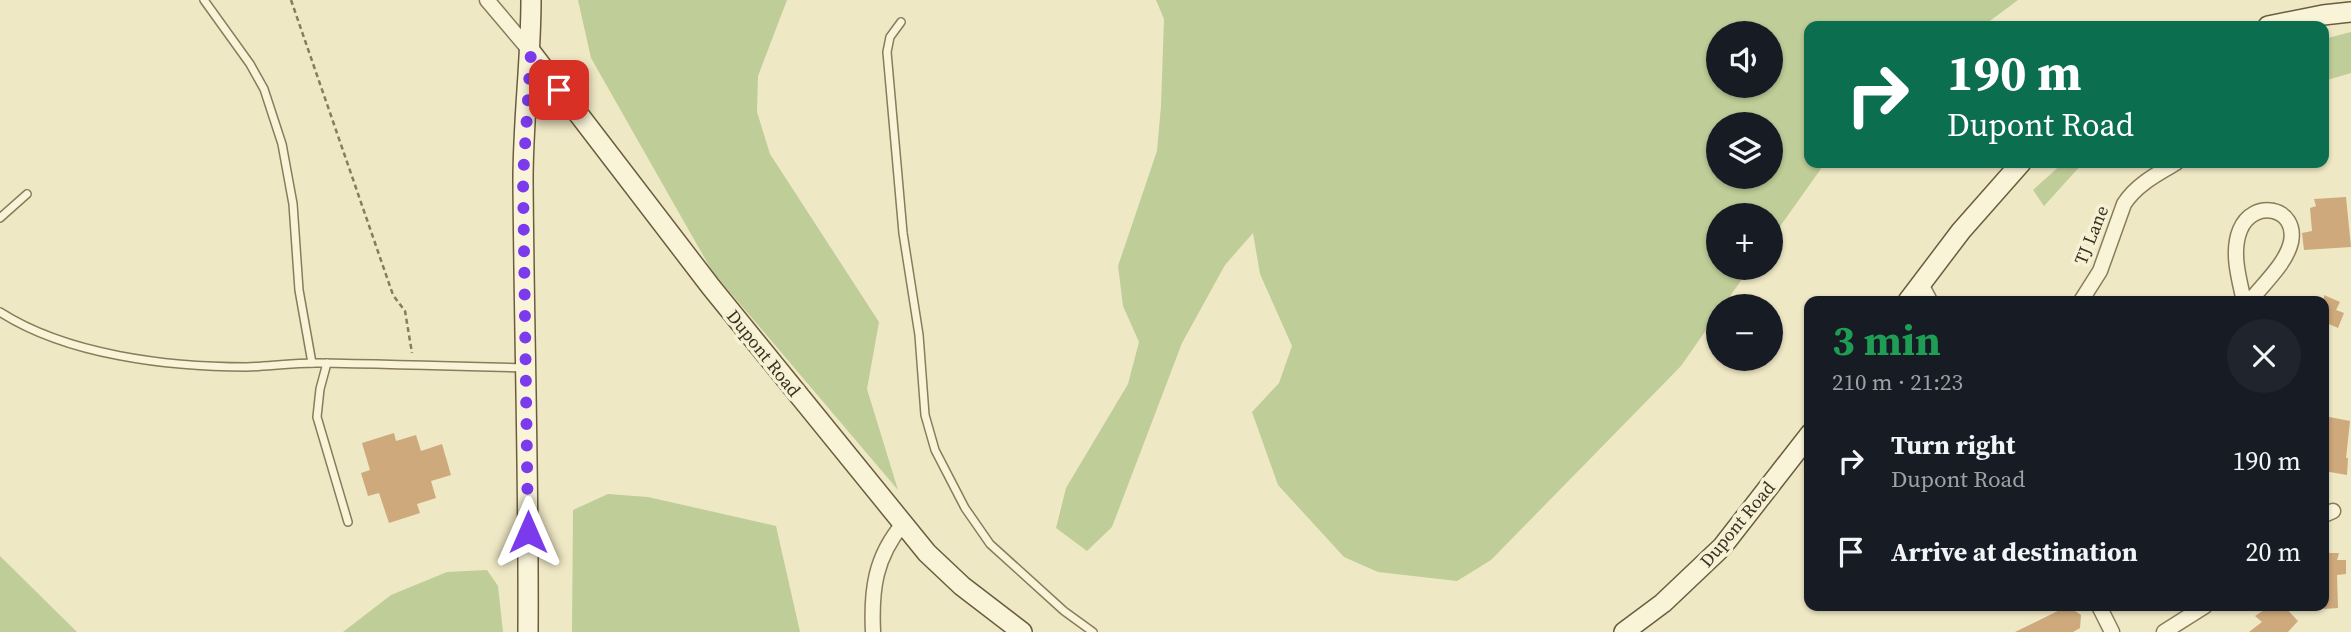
<!DOCTYPE html>
<html lang="en">
<head>
<meta charset="utf-8">
<style>
	:root { --surface:#171b24; --page:#20242c; --text:#f1f3f6; --muted:#9ea1a6 }
	body { margin:0; font-family:"Source Serif 4",serif; background:var(--page); color:var(--text); height:100vh; display:flex; flex-direction:column; font-size:26px; white-space:nowrap }
	* { box-sizing:border-box; margin:0 }
	p { font-size:23px; color:var(--muted) }
	.icon { flex:none; width:38px; height:38px; fill:none; stroke:currentColor; stroke-width:2; stroke-linecap:round; stroke-linejoin:round }
	.map { position:relative; flex:1; overflow:hidden }
	.details { position:absolute; left:1804px; top:296px; width:525px; height:315px; display:flex; flex-direction:column; background:var(--surface); border-radius:14px; box-shadow:0 2px 5px #0004 }
	.details>* { flex:none }
	.banner { position:absolute; left:1804px; top:21px; width:525px; height:147px; border-radius:14px; box-shadow:0 2px 5px #0004; background:#0b6e4f; color:#fff; overflow:hidden }
	.buttons { position:absolute; left:1706px; top:21px; display:grid; gap:14px }
	.buttons a { display:grid; place-items:center; width:77px; height:77px; border-radius:50%; background:var(--surface); box-shadow:0 2px 5px #0004; font-size:35px }
	.pin { position:absolute; display:grid; place-items:center; width:60px; height:60px; color:#fff; margin:-30px; border-radius:14px; box-shadow:0 4px 10px #0006 }
	.me { position:absolute; width:77px; margin:-38px; rotate:0deg; stroke-linejoin:round; filter:drop-shadow(0 0 5px #0008) }
	.turn { display:flex; align-items:center; gap:24px; height:147px; padding:0 28px; font-size:32px }
	.turn .icon { width:91px; height:91px; stroke-width:2.5 }
	.turn b { display:block; font-size:49px; line-height:60px }
	.round { display:grid; place-items:center; flex:none; width:74px; height:74px; border-radius:37px; background:var(--page) }
	.headline { display:flex; align-items:center; justify-content:space-between; height:119px; padding:0 28px }
	h1 { font-size:42px; font-weight:700; line-height:52px; color:#1e9e55 }
	ul { padding:0; list-style:none }
	li { display:flex; align-items:center; gap:21px; height:91px; padding:0 28px }
	li div { flex:1 }
	li b { display:block; font-size:26px }
	li em { font-style:normal }
	.map>svg:first-child { display:block }
</style>
</head>
<body>
<div class="map">
<svg width="2351" height="632" viewBox="0 0 2351 632">
	<rect width="100%" height="100%" fill="#efe8c5"/>
	<g fill="#bfcd98" fill-rule="evenodd">
		<path d="M578,0H787L758,76L757,112L770,154L879,322L867,389L898,490L712,271L591,58Z"/>
		<path d="M1156,0H2018L1983,26H1810V163H1825L1771,239V215H1718V268H1750L1723,306H1718V313L1681,366L1491,560L1457,581L1378,572L1344,557L1278,485L1252,412L1279,383L1292,346L1260,274L1253,233L1225,265L1182,343L1112,527L1087,551L1056,528L1066,488L1128,384L1139,342L1123,306L1118,266L1157,151L1161,106L1164,19ZM1771,33V86H1718V33ZM1771,124V177H1718V124Z"/>
		<path d="M2351,32V73L2324,81V39Z"/>
		<path d="M2063,163H2083L2044,206L2033,190Z"/>
		<path d="M608,494L648,497L776,526L800,632H572L573,510Z"/>
		<path d="M0,556L77,632H0Z"/>
		<path d="M487,570L498,586L503,632H343L391,595L447,572Z"/>
	</g>
	<g fill="#cda97b">
		<path d="M2346,197L2351,247L2304,250L2302,233L2312,231L2310,208L2316,206L2314,199Z"/>
		<path d="M2324,295L2340,302L2336,310L2344,313L2338,328L2329,324L2324,335Z"/>
		<path d="M2324,416L2350,421L2346,458H2348L2347,475L2324,471Z"/>
		<path d="M394,433L396,441L416,435L421,451L442,444L451,475L431,481L436,498L417,504L420,513L389,523L379,493L368,496L361,473L370,470L362,443Z"/>
		<path d="M2324,553H2339L2337,560H2346V574L2337,575L2338,608L2324,609Z"/>
		<path d="M2068,606L2081,615L2080,628L2073,632H2015Z"/>
		<path d="M2270,606H2284L2298,621L2288,632H2249L2262,622L2255,616Z"/>
	</g>
	<g fill="none" stroke-linecap="round" stroke-linejoin="round">
		<g stroke="#8a7b5b" stroke-width="10">
			<g id="lane">
				<path d="M204,0L250,64L264,89L282,144L293,204L299,290L312,363"/>
				<path d="M901,22L890,37L887,52L903,233L919,335L925,415L935,450L965,508L990,544L1064,611L1093,632"/>
				<path d="M0,218L27,194"/>
				<path d="M0,312C67,355 168,367 247,367C270,366 293,363 317,363C386,364 456,366 525,368"/>
				<path d="M327,363L320,389L317,417L348,522"/>
			</g>
		</g>
		<g stroke="#8a7b5b" stroke-width="17">
			<g id="street">
				<path d="M487,0L531,52"/>
				<path d="M1921,284L1930,301"/>
				<path d="M2081,301L2100,271L2124,204C2136,185 2157,174 2176,163"/>
				<path d="M2244,301C2239,279 2231,252 2240,230C2253,198 2298,207 2291,242C2286,264 2263,284 2250,301"/>
				<path d="M2324,515L2333,511"/>
				<path d="M2099,606L2112,632"/>
				<path d="M873,632C871,590 875,557 903,524"/>
				<path d="M2164,632L2205,606"/>
			</g>
		</g>
		<g stroke="#6c5c3e" stroke-width="22">
			<g id="secondary">
				<path d="M2268,26L2323,15L2351,12"/>
				<path d="M531,52L711,287L927,553L962,586L1022,632"/>
				<path d="M1908,301L1961,231L2021,163"/>
				<path d="M528,632C529,481 524,331 523,180C523,120 531,60 531,0"/>
				<path d="M1624,632L1663,603L1722,547L1810,434"/>
			</g>
		</g>
		<path stroke="#8a7b5b" stroke-width="2.5" stroke-dasharray="5 3.5" stroke-linecap="butt" d="M291,0L393,295L405,311L412,353"/>
		<use href="#lane" stroke="#f9f4d8" stroke-width="7"/>
		<use href="#street" stroke="#f9f4d8" stroke-width="14"/>
		<use href="#secondary" stroke="#f9f4d8" stroke-width="19"/>
	</g>
	<g fill="none" stroke-linecap="round" stroke-linejoin="round">
		<path stroke="#7c3aed" stroke-width="12" stroke-dasharray="0 21.6" d="M528,532L523,178L531,52L559,90"/>
	</g>
	<g text-anchor="middle" dominant-baseline="central" stroke-width="7" stroke-linejoin="round" paint-order="stroke">
		<g font-size="18" fill="#3a301f" stroke="#f6f1d5">
			<text transform="translate(2091 235) rotate(-68)">TJ Lane</text>
			<text transform="translate(764 353) rotate(51)">Dupont Road</text>
			<text transform="translate(1737 524) rotate(-50)">Dupont Road</text>
		</g>
	</g>
</svg>
<div class="buttons">
<a><svg class="icon" aria-label="sound" viewBox="0 0 24 24"><path d="M4 9h4l5-4v14l-5-4H4zM17 9q2 3 0 6"/></svg></a>
<a><svg class="icon" aria-label="layers" viewBox="0 0 24 24"><path d="M12 4l9 5-9 5-9-5zM3 14l9 5 9-5"/></svg></a>
<a>+</a>
<a>−</a>
</div>
<div class="pin" style="left:559px;top:90px;background:#d93025"><svg class="icon" aria-label="arrive" viewBox="0 0 24 24"><path d="M6 21V4h12l-3 4 3 4H6"/></svg></div>
<svg class="me" style="left:528px;top:532px" viewBox="-20 -20 40 40"><path d="M0-17L14 15 0 8-14 15z" fill="#7c3aed" stroke="#fff" stroke-width="4"/></svg>
<div class="banner">
<div class="turn"><svg class="icon" aria-label="right" viewBox="0 0 24 24"><path d="M7 20v-9h11M14 6l5 5-5 5"/></svg><div><b>190 m</b>Dupont Road</div></div>
</div>
<section class="details">
<div class="headline"><div><h1>3 min</h1><p>210 m · 21:23</p></div><a class="round"><svg class="icon" aria-label="close" viewBox="0 0 24 24"><path d="M6 6l12 12M18 6L6 18"/></svg></a></div>
<ul>
<li><svg class="icon" aria-label="right" viewBox="0 0 24 24"><path d="M7 20v-9h11M14 6l5 5-5 5"/></svg><div><b>Turn right</b><p>Dupont Road</p></div><em>190 m</em></li>
<li><svg class="icon" aria-label="arrive" viewBox="0 0 24 24"><path d="M6 21V4h12l-3 4 3 4H6"/></svg><div><b>Arrive at destination</b></div><em>20 m</em></li>
</ul>
</section>
</div>
</body>
</html>
